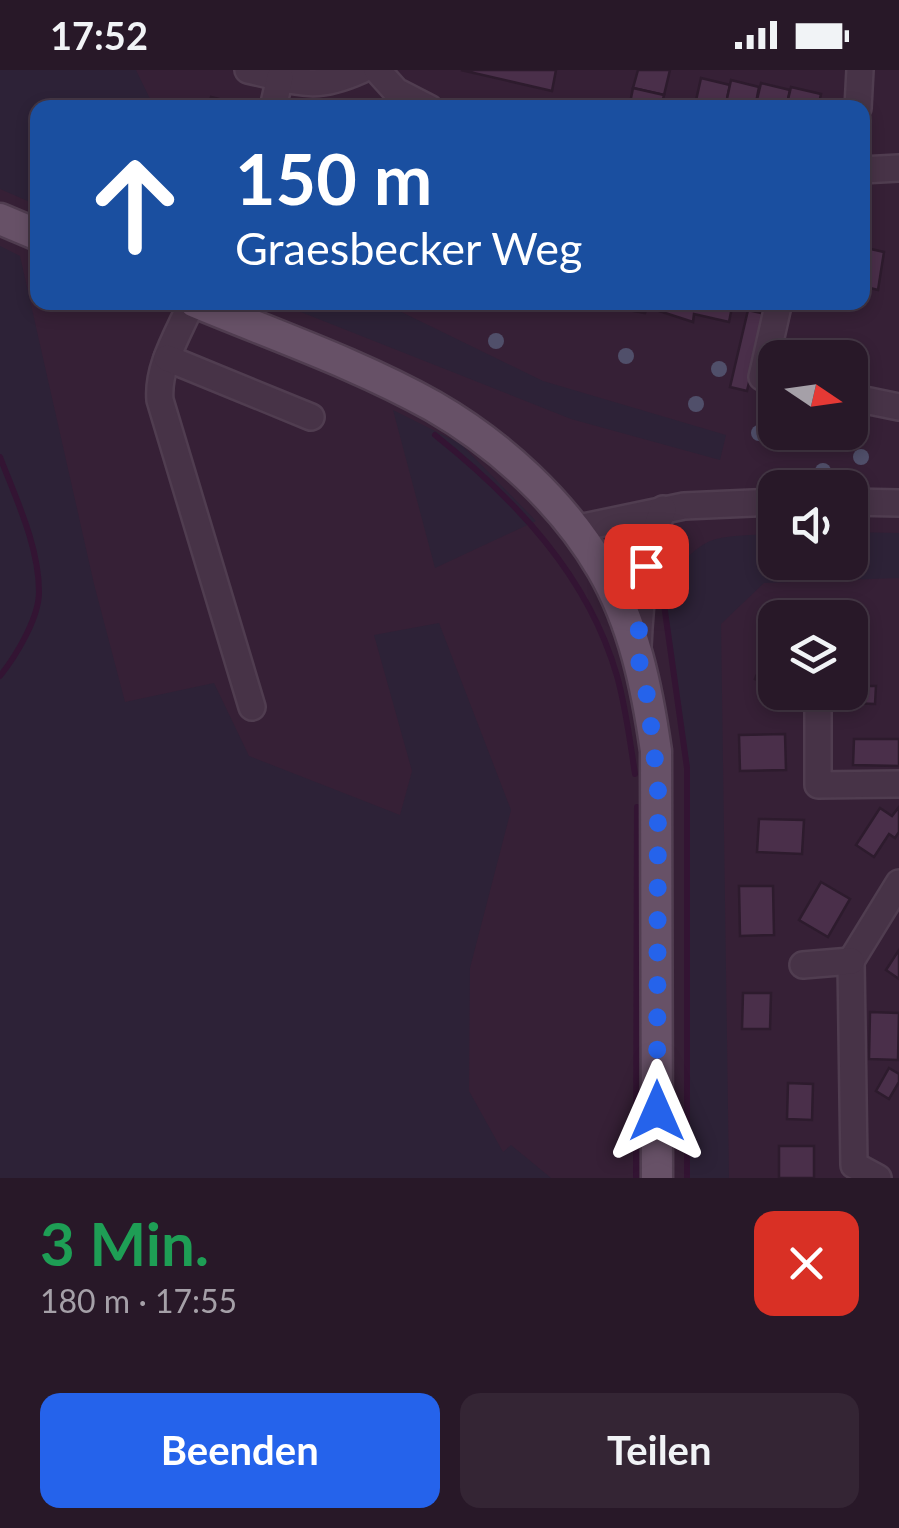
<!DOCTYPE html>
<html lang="de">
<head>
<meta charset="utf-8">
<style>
	:root { --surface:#281828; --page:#342534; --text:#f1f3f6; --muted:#a5a0a8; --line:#443745; --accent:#2563eb }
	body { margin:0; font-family:Lato,sans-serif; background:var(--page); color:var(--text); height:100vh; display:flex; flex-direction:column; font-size:38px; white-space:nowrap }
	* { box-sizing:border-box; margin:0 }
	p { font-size:32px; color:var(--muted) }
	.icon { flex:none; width:55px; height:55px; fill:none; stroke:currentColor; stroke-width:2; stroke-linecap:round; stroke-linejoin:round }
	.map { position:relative; height:1108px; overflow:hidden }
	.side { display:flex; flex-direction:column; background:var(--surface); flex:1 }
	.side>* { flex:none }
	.guide { position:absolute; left:30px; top:30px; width:840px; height:210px; border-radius:20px; box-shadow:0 5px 15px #0003,0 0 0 2px var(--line); background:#1a4fa0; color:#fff; overflow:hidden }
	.needle { width:65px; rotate:103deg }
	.buttons { position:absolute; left:758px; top:270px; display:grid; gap:20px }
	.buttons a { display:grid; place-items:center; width:110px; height:110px; border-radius:20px; background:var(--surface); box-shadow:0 5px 15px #0003,0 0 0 2px var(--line); font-size:50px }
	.pin { position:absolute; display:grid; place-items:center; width:85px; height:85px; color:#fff; margin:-42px; border-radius:20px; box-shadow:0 5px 15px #0006 }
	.me { position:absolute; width:110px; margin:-55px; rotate:0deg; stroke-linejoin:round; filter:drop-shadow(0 0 8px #0008) }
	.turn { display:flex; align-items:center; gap:35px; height:210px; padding:0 40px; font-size:45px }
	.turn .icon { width:130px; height:130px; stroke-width:2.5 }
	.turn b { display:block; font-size:70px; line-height:85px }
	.round { display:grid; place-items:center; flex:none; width:105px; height:105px; border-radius:20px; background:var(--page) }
	.summary { display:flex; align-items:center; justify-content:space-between; height:170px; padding:0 40px }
	h1 { font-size:60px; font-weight:700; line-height:75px; color:#1e9e55 }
	.cta { display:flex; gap:20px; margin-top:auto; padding:20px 40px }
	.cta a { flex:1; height:115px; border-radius:20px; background:var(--accent); color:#fff; font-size:40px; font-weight:700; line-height:115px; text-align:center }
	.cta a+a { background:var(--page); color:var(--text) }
	.status { display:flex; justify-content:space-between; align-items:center; height:70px; padding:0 50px; background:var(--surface); direction:ltr }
	.status svg { height:28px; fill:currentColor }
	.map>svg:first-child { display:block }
</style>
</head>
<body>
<div class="status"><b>17:52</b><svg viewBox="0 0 49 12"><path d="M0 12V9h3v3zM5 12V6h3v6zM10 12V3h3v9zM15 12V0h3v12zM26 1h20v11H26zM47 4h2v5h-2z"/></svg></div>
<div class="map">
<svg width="899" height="1108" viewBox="0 0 899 1108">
	<rect width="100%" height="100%" fill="#362036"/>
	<g fill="#2d2237">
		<path d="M0,0H136L154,37L38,38L37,135L0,119Z"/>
		<path d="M0,176L20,186L94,514L125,632L214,613L249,686L400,745L412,701L374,565L439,553L511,740L470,898L469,1021L503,1082L511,1075L551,1108H0Z"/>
		<path d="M278,233H383L543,311L726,365L720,390L571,349Z"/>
		<path d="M393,340L461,374L536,451L435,498Z"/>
		<path d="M850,462L899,463V508L764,513L721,554L729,1108H688V694L665,526C669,505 689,481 710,471C727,464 756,466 775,463V492H850Z"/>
	</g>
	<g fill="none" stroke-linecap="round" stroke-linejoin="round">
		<g stroke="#331433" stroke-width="6">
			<path d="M435,365C515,429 588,505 617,606C626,638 630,672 635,704"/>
			<path d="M0,387C16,429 39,476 39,522C39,548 16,586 0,606"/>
			<path d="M681,483L667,500L662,520L687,698V1108"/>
			<path d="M636,1108L637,737"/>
		</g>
	</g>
	<g fill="#4a2f4a" stroke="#2d1b2d" stroke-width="2.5">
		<path d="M461,0H556L552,21Z"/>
		<path d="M638,0H670L664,25L633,18Z"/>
		<path d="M701,8L730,15L725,38L695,35Z"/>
		<path d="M731,10L759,17L755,38H725Z"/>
		<path d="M761,13L790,20L786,38H755Z"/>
		<path d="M791,17L821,24L818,38H786Z"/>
		<path d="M633,18L664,25L661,38H629Z"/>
		<path d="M211,27L255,38H208Z"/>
		<path d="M862,177L884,182L878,220L862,216Z"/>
		<path d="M606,232H733L729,252L694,244L693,252L647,237L645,243L606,236Z"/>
		<path d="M748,240L765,244L747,321L730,317Z"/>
		<path d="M850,577H863L862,613L850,612Z"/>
		<path d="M766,583L775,587V617L755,609Z"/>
		<path d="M850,616H876L875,634L847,633Z"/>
		<path d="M785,664L786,700L740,701L739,665Z"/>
		<path d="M854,669H899V696L853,695Z"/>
		<path d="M899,737V762L895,768L889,764L874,787L856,775L880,738L892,746Z"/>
		<path d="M759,749L804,750L802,784L757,782Z"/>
		<path d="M821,812L850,829L828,867L799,850Z"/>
		<path d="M739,816H773L774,865L740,866Z"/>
		<path d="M899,880V909L886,900Z"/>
		<path d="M743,923H771L770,959H742Z"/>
		<path d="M870,942L899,943L898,990L869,989Z"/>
		<path d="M889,998L899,1004V1012L889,1029L876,1021Z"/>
		<path d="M788,1013L813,1014L812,1050L787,1049Z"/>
		<rect x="779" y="1076" width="35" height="32"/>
	</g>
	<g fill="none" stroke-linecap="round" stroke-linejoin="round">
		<g stroke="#503d50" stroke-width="30">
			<g id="minor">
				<path d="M248,0C298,11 312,22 361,0"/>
				<path d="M377,0L396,21L429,38"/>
				<path d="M273,38L280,7"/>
				<path d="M858,38L860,0"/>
				<path d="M862,100L899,98"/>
				<path d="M192,232C179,263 157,296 160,330L252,637"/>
				<path d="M167,288L311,347"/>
				<path d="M775,310L762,307L778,236"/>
				<path d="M850,327L899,337"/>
				<path d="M850,432L899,433"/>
				<path d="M574,459L684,436L775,432"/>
				<path d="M638,577C640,529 645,484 663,439"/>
				<path d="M818,642V715L899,714"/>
				<path d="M851,891L854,1095L878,1108"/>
				<path d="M851,891L899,813"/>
				<path d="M803,895L851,891"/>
			</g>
		</g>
		<g stroke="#503d50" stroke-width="35">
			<g id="major">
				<path d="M0,149L38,165"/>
				<path d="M195,232C274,265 358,294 433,336C499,374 563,432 602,499C634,554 647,618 656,681L657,1108"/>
			</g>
		</g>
		<use href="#minor" stroke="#473347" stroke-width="25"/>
		<use href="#major" stroke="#675167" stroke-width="30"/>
	</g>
	<g fill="#504f6a">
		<circle cx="496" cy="271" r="8"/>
		<circle cx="626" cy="286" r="8"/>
		<circle cx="719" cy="299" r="8"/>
		<circle cx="696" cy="334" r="8"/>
		<circle cx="759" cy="363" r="8"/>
		<circle cx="861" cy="387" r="8"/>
		<circle cx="823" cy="401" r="8"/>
	</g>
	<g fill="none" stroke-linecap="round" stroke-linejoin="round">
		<path stroke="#2563eb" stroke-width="18" stroke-dasharray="0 32.4" d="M646,496L640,527L638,586L648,630L658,716L657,1041"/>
	</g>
</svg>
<div class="buttons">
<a><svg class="needle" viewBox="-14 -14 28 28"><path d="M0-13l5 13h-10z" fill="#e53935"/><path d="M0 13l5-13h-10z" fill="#a5a0a8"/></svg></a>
<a><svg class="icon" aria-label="sound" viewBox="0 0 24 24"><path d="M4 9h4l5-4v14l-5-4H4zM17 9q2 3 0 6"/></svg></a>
<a><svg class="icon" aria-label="layers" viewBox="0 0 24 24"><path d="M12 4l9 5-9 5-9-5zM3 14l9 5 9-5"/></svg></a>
</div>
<div class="pin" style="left:646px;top:496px;background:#d93025"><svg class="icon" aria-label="arrive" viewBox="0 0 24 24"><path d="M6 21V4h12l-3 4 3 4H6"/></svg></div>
<svg class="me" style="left:657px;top:1041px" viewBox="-20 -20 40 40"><path d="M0-17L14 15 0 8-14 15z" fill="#2563eb" stroke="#fff" stroke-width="4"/></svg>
<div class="guide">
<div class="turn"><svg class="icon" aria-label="ahead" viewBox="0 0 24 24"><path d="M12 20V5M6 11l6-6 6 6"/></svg><div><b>150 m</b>Graesbecker Weg</div></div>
</div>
</div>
<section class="side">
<div class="summary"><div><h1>3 Min.</h1><p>180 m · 17:55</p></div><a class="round" style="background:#d93025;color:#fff"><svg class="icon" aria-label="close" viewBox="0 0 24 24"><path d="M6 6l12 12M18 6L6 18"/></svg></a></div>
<div class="cta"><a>Beenden</a><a>Teilen</a></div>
</section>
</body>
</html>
